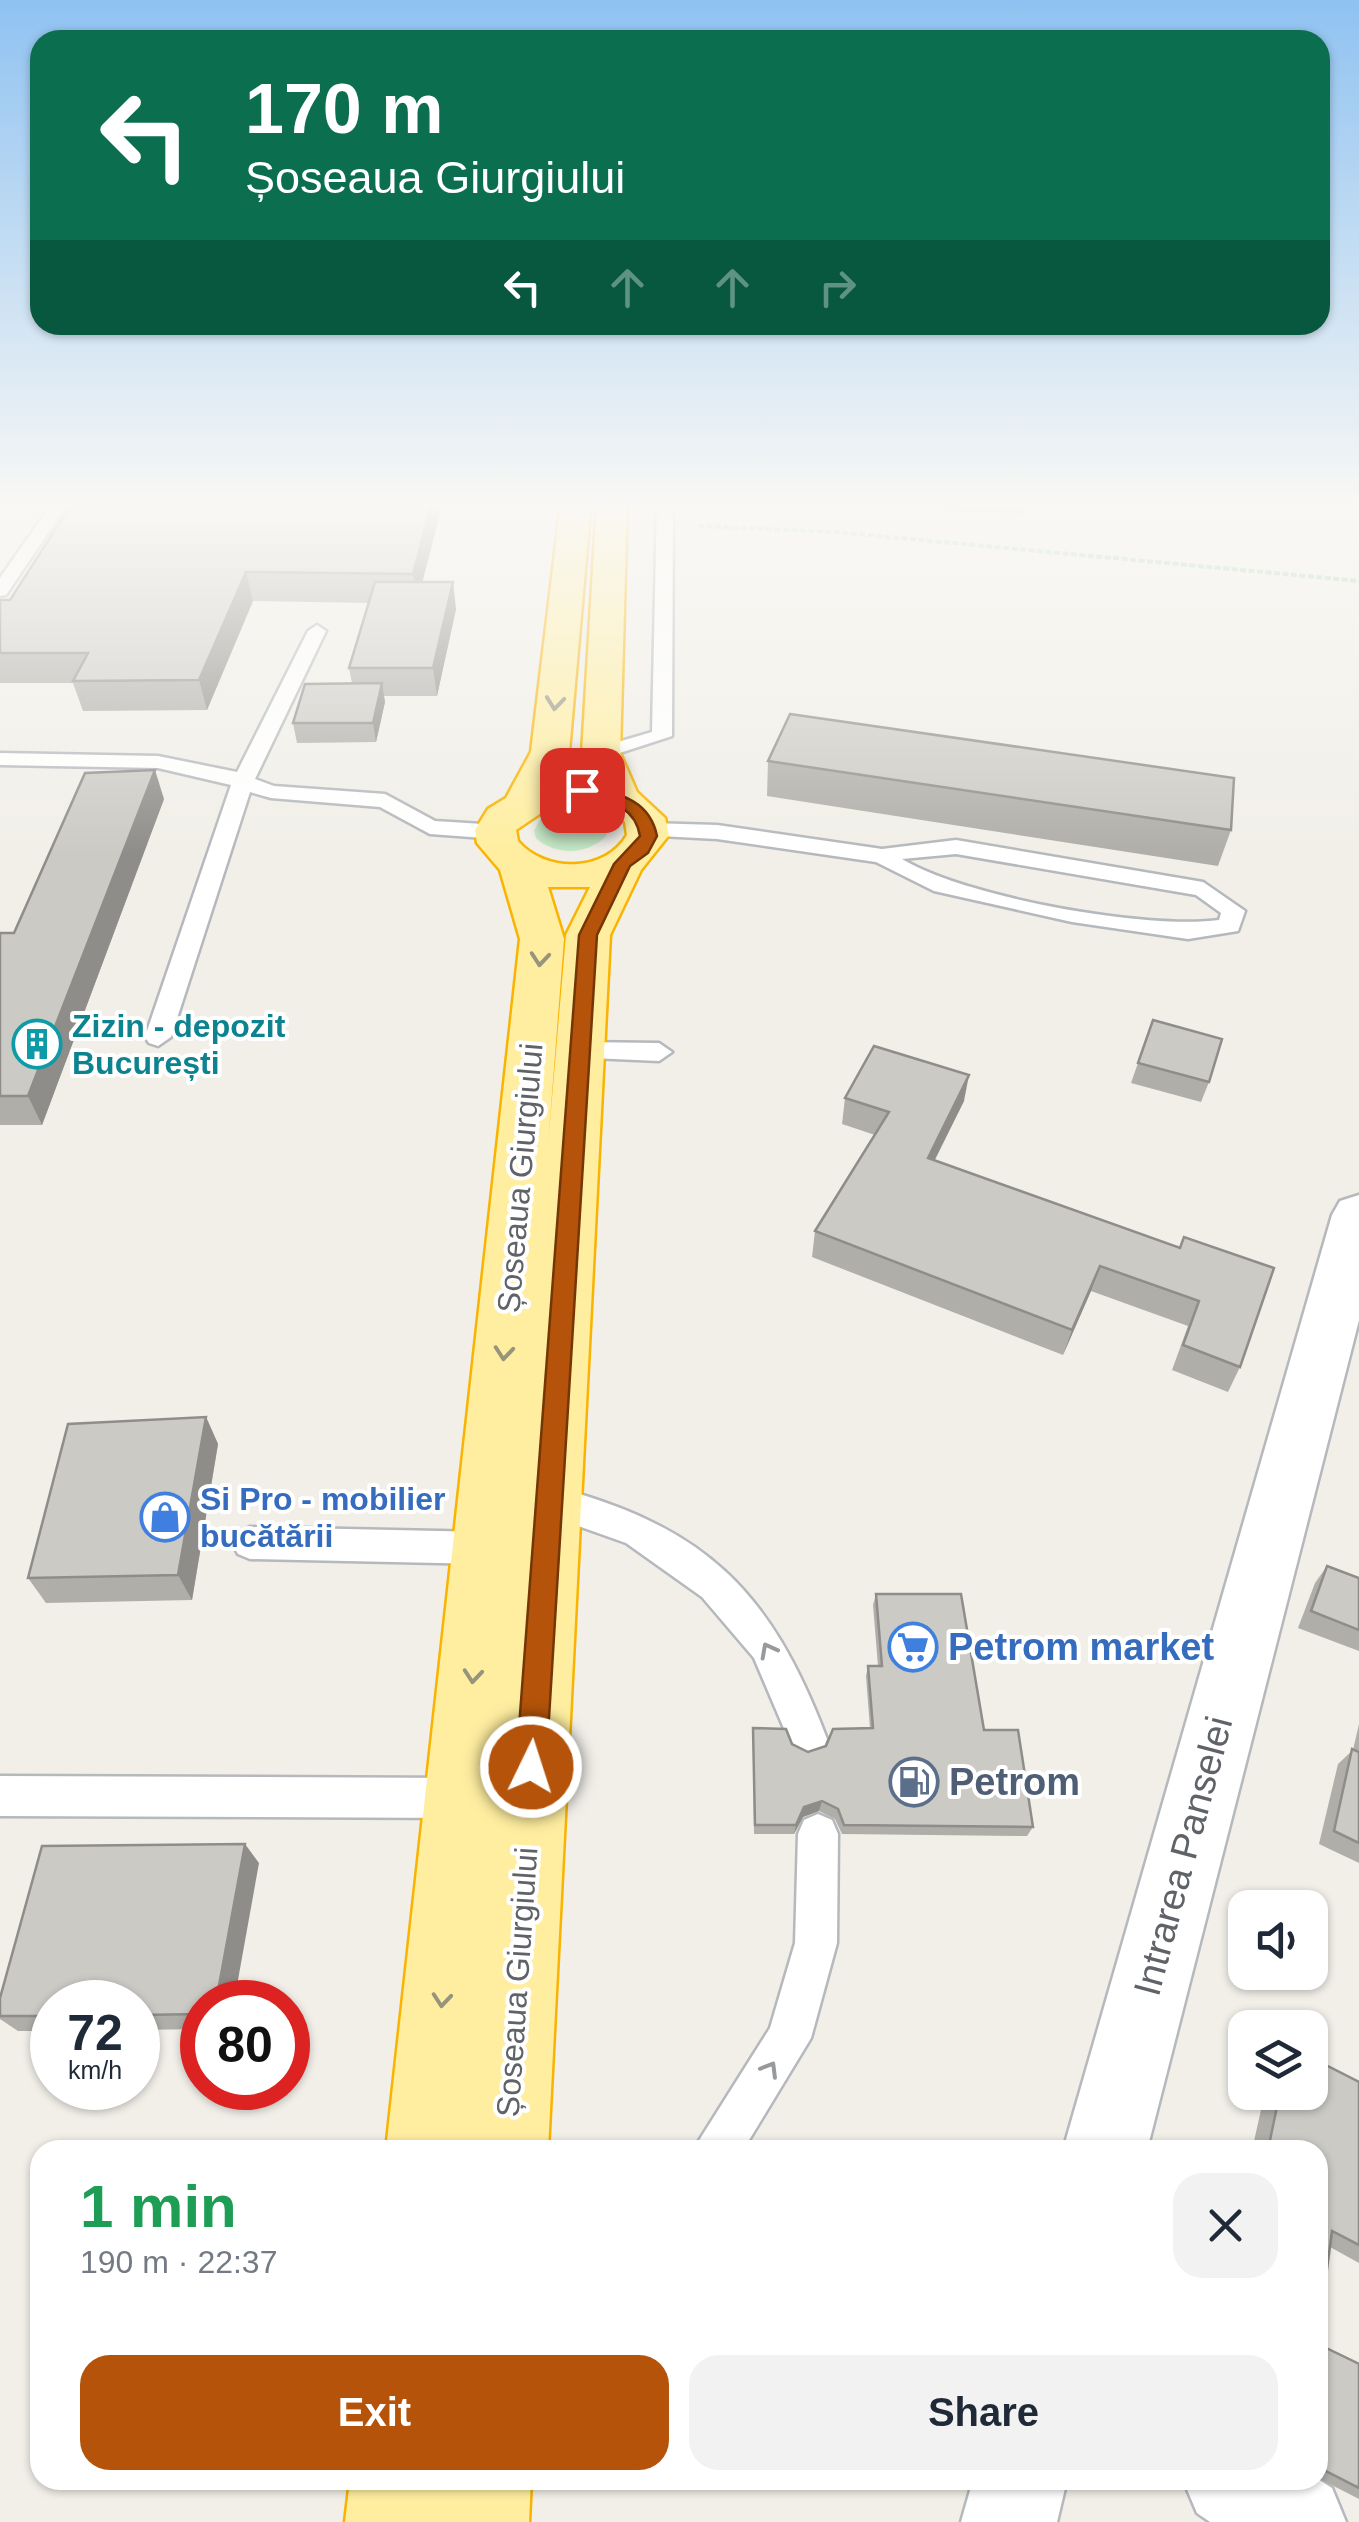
<!DOCTYPE html>
<html lang="en">
<head>
<meta charset="utf-8">
<style>
	:root { --surface:#fff; --page:#f2f2f3; --text:#1f2937; --muted:#747a83; --accent:#b45309 }
	body { margin:0; font-family:Helvetica,sans-serif; background:var(--page); color:var(--text); height:100vh; display:flex; flex-direction:column; font-size:38px; white-space:nowrap }
	* { box-sizing:border-box; margin:0 }
	p { font-size:32px; color:var(--muted) }
	.icon { flex:none; width:55px; height:55px; fill:none; stroke:currentColor; stroke-width:2; stroke-linecap:round; stroke-linejoin:round }
	.map { position:relative; flex:1; overflow:hidden }
	.details { position:absolute; left:30px; top:2140px; width:1298px; height:350px; display:flex; flex-direction:column; background:var(--surface); border-radius:30px; box-shadow:0 2px 8px #0004 }
	.details>* { flex:none }
	.top-card { position:absolute; left:30px; top:30px; width:1300px; height:305px; border-radius:30px; box-shadow:0 2px 8px #0004; background:#0b6e4f; color:#fff; overflow:hidden }
	.tools { position:absolute; left:1228px; top:1890px; display:grid; gap:20px }
	.tools a { display:grid; place-items:center; width:100px; height:100px; border-radius:20px; background:var(--surface); box-shadow:0 2px 8px #0004; font-size:50px }
	.speed { position:absolute; left:30px; top:1980px; display:flex; gap:20px; font-size:50px; font-weight:700; text-align:center }
	.speed>* { display:grid; place-content:center; width:130px; height:130px; border-radius:50%; background:var(--surface); box-shadow:0 2px 8px #0004; line-height:1 }
	.speed small { font-size:25px; font-weight:400 }
	.speed .limit { border:15px solid #d22; background:#fff; color:#111 }
	.pin { position:absolute; display:grid; place-items:center; width:85px; height:85px; color:#fff; margin:-42px; border-radius:20px; box-shadow:0 5px 15px #0006 }
	.me { position:absolute; width:110px; margin:-55px; rotate:4deg; stroke-linejoin:round; filter:drop-shadow(0 0 8px #0008) }
	.turn { display:flex; align-items:center; gap:35px; height:210px; padding:0 50px; font-size:45px }
	.turn .icon { width:130px; height:130px; stroke-width:2.5 }
	.turn b { display:block; font-size:70px; line-height:85px }
	.lanes { display:flex; align-items:center; height:95px; padding:0 50px; background:#0003; justify-content:center; gap:50px; direction:ltr }
	.lanes .off { opacity:.35 }
	.round { display:grid; place-items:center; flex:none; width:105px; height:105px; border-radius:30px; background:var(--page) }
	.overview { display:flex; align-items:center; justify-content:space-between; height:170px; padding:0 50px }
	h1 { font-size:60px; font-weight:700; line-height:75px; color:#1e9e55 }
	.action { display:flex; gap:20px; margin-top:auto; padding:20px 50px }
	.action a { flex:1; height:115px; border-radius:30px; background:var(--accent); color:#fff; font-size:40px; font-weight:700; line-height:115px; text-align:center }
	.action a+a { background:var(--page); color:var(--text) }
	.map>svg:first-child { display:block }
</style>
</head>
<body>
<div class="map">
<svg width="1359" height="2522" viewBox="0 0 1359 2522">
	<rect width="100%" height="100%" fill="#f1efe8"/>
	<path fill="#c4e9c5" d="M571,809L601,817L609,829L606,836C588,855 555,856 536,838L534,831L541,818Z"/>
	<g fill="none" stroke-linecap="round" stroke-linejoin="round">
		<g stroke="#b5b8bc" stroke-width="5">
			<g id="service">
				<path d="M53,502H69L6,595L0,596V578Z"/>
				<path d="M657,502H673L672,736L601,759L591,753L594,749L652,732Z"/>
				<path d="M317,625L326,631L255,779L274,786L385,794L435,821L498,825L509,832L498,839L430,834L380,807L271,798L250,792L171,1037L158,1046L149,1043L145,1037L231,785L158,768L0,765V753L158,756L237,772L308,631Z"/>
				<path d="M649,823L717,825L882,849L956,840L1203,882L1245,911L1238,931L1188,939L1072,922L934,891L876,862L717,839L641,835L638,830ZM956,854L1196,895L1221,913L1219,920C1147,930 964,897 902,859Z"/>
				<path d="M578,1042L659,1043L672,1052L659,1061L569,1057L565,1051Z"/>
				<path d="M548,1485C705,1526 770,1589 827,1739L822,1752L808,1758L794,1752L754,1658L702,1597L626,1543L536,1511L531,1500L536,1489Z"/>
				<path d="M250,1527L485,1532L497,1537L503,1548L497,1559L485,1564L250,1559L238,1554L232,1543L238,1532Z"/>
				<path d="M0,1776L462,1778L476,1784L482,1798L476,1812L462,1818L0,1816Z"/>
				<path d="M818,1814L832,1820L838,1834L837,1943L811,2038L743,2150H693L770,2028L795,1943L798,1834L804,1820Z"/>
			</g>
		</g>
		<g stroke="#b5b8bc" stroke-width="5">
			<g id="minor">
				<path d="M1359,1195V1320L1147,2150H1063L1332,1215L1340,1201Z"/>
				<path d="M1318,2479L1332,2488L1346,2522H1210L1197,2513L1183,2480Z"/>
				<path d="M973,2480H1067L1057,2522H961Z"/>
			</g>
		</g>
		<g stroke="#f9b300" stroke-width="5">
			<g id="trunk">
				<path d="M561,502H591L569,752L554,783L593,780L582,753L597,502H627L620,753L637,792L665,818L669,835L641,870L610,935L548,2150H386L520,939L500,870L477,843L475,830L488,809L506,798L531,752ZM582,802L607,807L625,822L627,835C605,873 545,873 518,841L516,830L547,809ZM548,887H590L566,935L548,1145L564,939Z"/>
				<path d="M350,2480H531L529,2522H345Z"/>
			</g>
		</g>
		<path stroke="#9dcaab" stroke-width="4" stroke-dasharray="6 2.5" stroke-linecap="butt" d="M698,526L835,532L1359,581"/>
		<use href="#service" fill="#fff" fill-rule="evenodd"/>
		<use href="#minor" fill="#fff" fill-rule="evenodd"/>
		<use href="#trunk" fill="#ffeea0" fill-rule="evenodd"/>
	</g>
	<g fill="#afaea9">
		<path d="M62,502H443L422,582L456,609L437,696H384L385,702L376,742L297,743L293,723L352,683L349,668L369,603L253,601L207,710L83,711L73,683H0V600H10L66,513Z"/>
		<path d="M864,502H1066L1065,504L1025,502L1023,514L863,506Z"/>
		<path d="M768,761L1231,830L1218,866L767,796Z"/>
		<path d="M164,799L42,1125H0V933H14Z"/>
		<path d="M1153,1020L1209,1082L1201,1102L1131,1083Z"/>
		<path d="M845,1098L964,1101L934,1160L1179,1248L1240,1367L1228,1392L1172,1370L1188,1326L1091,1291L1063,1355L812,1257L815,1231L875,1135L842,1124Z"/>
		<path d="M206,1417L218,1444L192,1600L46,1603L28,1578Z"/>
		<path d="M1327,1566L1359,1578V1651L1298,1628L1315,1583Z"/>
		<path d="M876,1594L984,1730L1033,1827L1027,1836L842,1834L835,1819L819,1811L803,1817L794,1834H754L753,1728L808,1752L870,1728L866,1676L868,1666H878L873,1605Z"/>
		<path d="M1359,1724V1863L1319,1844L1338,1764L1353,1750Z"/>
		<path d="M259,1863L202,2002V2029L138,2030V2002H52V2031H18L0,2019V1998Z"/>
		<path d="M1359,2082V2263L1330,2247L1318,2150H1252L1265,2092H1310Z"/>
		<path d="M1318,2344L1359,2364V2499L1318,2478Z"/>
	</g>
	<g fill="#8f8d8a">
		<path d="M432,502H443L417,603L413,574Z"/>
		<path d="M246,572L253,601L207,710L199,680Z"/>
		<path d="M453,582L456,609L437,696L433,668Z"/>
		<path d="M382,683L385,702L376,742L373,723Z"/>
		<path d="M155,770L164,799L42,1125L28,1096Z"/>
		<path d="M969,1075L964,1101L923,1184L928,1158Z"/>
		<path d="M1100,1266L1091,1291L1063,1355L1072,1330Z"/>
		<path d="M206,1417L218,1444L192,1600L178,1575Z"/>
		<path d="M822,1801L819,1811L803,1817L794,1834L796,1825L804,1807Z"/>
		<path d="M245,1844L259,1863L234,2002H216Z"/>
	</g>
	<g fill="#cccac5" stroke="#8f8d8a" stroke-width="2.5">
		<path d="M73,502H432L413,574L246,572L199,680L73,681L88,653H0V600H10Z"/>
		<path d="M375,582H453L433,668H349Z"/>
		<path d="M382,683L373,723H293L305,684Z"/>
		<path d="M790,714L1234,778L1231,830L768,761Z"/>
		<path d="M155,770L28,1096H0V933H14L85,773Z"/>
		<path d="M1153,1020L1222,1039L1209,1082L1138,1063Z"/>
		<path d="M874,1046L969,1075L928,1158L1180,1248L1184,1237L1274,1268L1240,1367L1183,1345L1199,1301L1100,1266L1072,1330L815,1231L889,1112L845,1098Z"/>
		<path d="M206,1417L178,1575L28,1578L68,1424Z"/>
		<path d="M1327,1566L1359,1578V1630L1311,1611Z"/>
		<path d="M876,1594H961L984,1730H1018L1033,1827L844,1825L838,1809L822,1801L804,1807L796,1825H755L753,1728L786,1729L792,1744L808,1752L826,1746L833,1729L873,1728L868,1666H882Z"/>
		<path d="M1352,1749L1359,1752V1843L1334,1831Z"/>
		<path d="M245,1844L216,2002H202V2014L138,2015V2002H52V2016H0V1998L42,1846Z"/>
		<path d="M1310,2057L1359,2082V2245L1332,2231L1318,2338V2150H1268L1280,2092H1310Z"/>
		<path d="M1318,2344L1359,2364V2488L1318,2467Z"/>
	</g>
	<defs><path id="oneway-chevron" d="M-2-3.5L2.5 0L-2 3.5" fill="none" stroke-width="1.6" stroke-linecap="round" stroke-linejoin="round" transform="scale(2.5)"/></defs>
	<g stroke="#97947c">
		<use href="#oneway-chevron" transform="translate(555 703) rotate(96)"/>
		<use href="#oneway-chevron" transform="translate(540 959) rotate(95)"/>
		<use href="#oneway-chevron" transform="translate(504 1353) rotate(95)"/>
		<use href="#oneway-chevron" transform="translate(473 1676) rotate(95)"/>
		<use href="#oneway-chevron" transform="translate(442 2000) rotate(95)"/>
	</g>
	<g stroke="#979a9d">
		<use href="#oneway-chevron" transform="translate(768 1650) rotate(-118)"/>
		<use href="#oneway-chevron" transform="translate(770 2069) rotate(-59)"/>
	</g>
	<linearGradient id="sky" x2="0" y2="1"><stop stop-color="#8fc2f1"/><stop offset="0.59" stop-color="#f9f8f5"/><stop offset="1" stop-color="#f9f8f5" stop-opacity="0"/></linearGradient>
	<rect width="1359" height="855" fill="url(#sky)"/>
	<path fill="#b45309" stroke="#753606" stroke-width="2.5" d="M582,785C616,794 649,797 657,836L648,853L630,866L597,935L546,1767L541,1778L531,1782L520,1778L516,1767L579,935L614,864L640,836C634,802 605,802 576,793V787Z"/>
	<defs>
		<g id="building-ring" transform="scale(2.5)"><circle r="9.5" fill="#fff" stroke="#0f9aa8" stroke-width="1.5"/><path d="M-4-6H4V6H1V3H-1V6H-4ZM-2.5-4.3h1.7v1.8h-1.7ZM.8-4.3h1.7v1.8H.8ZM-2.5-1h1.7V.8h-1.7ZM.8-1h1.7V.8H.8Z" fill="#0f9aa8"/></g>
		<g id="shop-ring" transform="scale(2.5)"><circle r="9.5" fill="#fff" stroke="#3f7fe0" stroke-width="1.5"/><path d="M-5-2.5h2.3a2.7 3.5 0 0 1 5.4 0H5L5.5 6h-11ZM-1.5-2.5h3a1.5 2.3 0 0 0-3 0Z" fill="#3f7fe0"/></g>
		<g id="supermarket-ring" transform="scale(2.5)"><circle r="9.5" fill="#fff" stroke="#3f7fe0" stroke-width="1.5"/><path d="M-6-5.5h2.5l.6 2H6L4.5 2H-2.5L-4.4-4H-6ZM-1.5 3.2a1.3 1.3 0 1 0 .1 0ZM3 3.2a1.3 1.3 0 1 0 .1 0Z" fill="#3f7fe0"/></g>
		<g id="fuel-ring" transform="scale(2.5)"><circle r="9.5" fill="#fff" stroke="#5c6f8a" stroke-width="1.5"/><path d="M-5.5-6h7V0h2V4h1.3V-2.5L3-4.5l.8-.8L6-3V5H2.5V1h-1V6h-7ZM-4.2-4.7v3.2H.2V-4.7Z" fill="#5c6f8a"/></g>
	</defs>
	<g fill-rule="evenodd">
		<use href="#building-ring" x="37" y="1044"/>
		<use href="#shop-ring" x="165" y="1517"/>
		<use href="#supermarket-ring" x="913" y="1647"/>
		<use href="#fuel-ring" x="914" y="1782"/>
	</g>
	<g text-anchor="middle" dominant-baseline="central" stroke-width="8" stroke-linejoin="round" paint-order="stroke">
		<g font-size="32" font-weight="bold" fill="#0d838f" stroke="#fff" text-anchor="start">
			<text x="72" y="1026">Zizin - depozit<tspan x="72" dy="37">București</tspan></text>
		</g>
		<g font-size="32" fill="#5f6368" stroke="#fff">
			<text transform="translate(520 1178) rotate(-85)">Șoseaua Giurgiului</text>
			<text transform="translate(517 1982) rotate(-86)">Șoseaua Giurgiului</text>
		</g>
		<g font-size="32" font-weight="bold" fill="#366cbe" stroke="#fff" text-anchor="start">
			<text x="200" y="1499">Si Pro - mobilier<tspan x="200" dy="37">bucătării</tspan></text>
		</g>
		<g font-size="38" font-weight="bold" fill="#366cbe" stroke="#fff" text-anchor="start">
			<text x="948" y="1647">Petrom market</text>
		</g>
		<g font-size="38" font-weight="bold" fill="#4e5e75" stroke="#fff" text-anchor="start">
			<text x="949" y="1782">Petrom</text>
		</g>
		<g font-size="38" fill="#5f6368" stroke="#fff">
			<text transform="translate(1183 1856) rotate(-75)">Intrarea Panselei</text>
		</g>
	</g>
</svg>
<div class="tools">
<a><svg class="icon" aria-label="sound" viewBox="0 0 24 24"><path d="M4 9h4l5-4v14l-5-4H4zM17 9q2 3 0 6"/></svg></a>
<a><svg class="icon" aria-label="layers" viewBox="0 0 24 24"><path d="M12 4l9 5-9 5-9-5zM3 14l9 5 9-5"/></svg></a>
</div>
<div class="speed"><div>72<small>km/h</small></div><div class="limit">80</div></div>
<div class="pin" style="left:582px;top:790px;background:#d93025"><svg class="icon" aria-label="arrive" viewBox="0 0 24 24"><path d="M6 21V4h12l-3 4 3 4H6"/></svg></div>
<svg class="me" style="left:531px;top:1767px" viewBox="-20 -20 40 40"><circle r="17" fill="#b45309" stroke="#fff" stroke-width="3"/><path d="M0-11L8 9 0 5-8 9z" fill="#fff"/></svg>
<div class="top-card">
<div class="turn"><svg class="icon" aria-label="left" viewBox="0 0 24 24"><path d="M17 20v-9H6M10 6l-5 5 5 5"/></svg><div><b>170 m</b>Șoseaua Giurgiului</div></div>
<div class="lanes"><svg class="icon" aria-label="left" viewBox="0 0 24 24"><path d="M17 20v-9H6M10 6l-5 5 5 5"/></svg><svg class="icon off" aria-label="ahead" viewBox="0 0 24 24"><path d="M12 20V5M6 11l6-6 6 6"/></svg><svg class="icon off" aria-label="ahead" viewBox="0 0 24 24"><path d="M12 20V5M6 11l6-6 6 6"/></svg><svg class="icon off" aria-label="right" viewBox="0 0 24 24"><path d="M7 20v-9h11M14 6l5 5-5 5"/></svg></div>
</div>
<section class="details">
<div class="overview"><div><h1>1 min</h1><p>190 m · 22:37</p></div><a class="round"><svg class="icon" aria-label="close" viewBox="0 0 24 24"><path d="M6 6l12 12M18 6L6 18"/></svg></a></div>
<div class="action"><a>Exit</a><a>Share</a></div>
</section>
</div>
</body>
</html>
